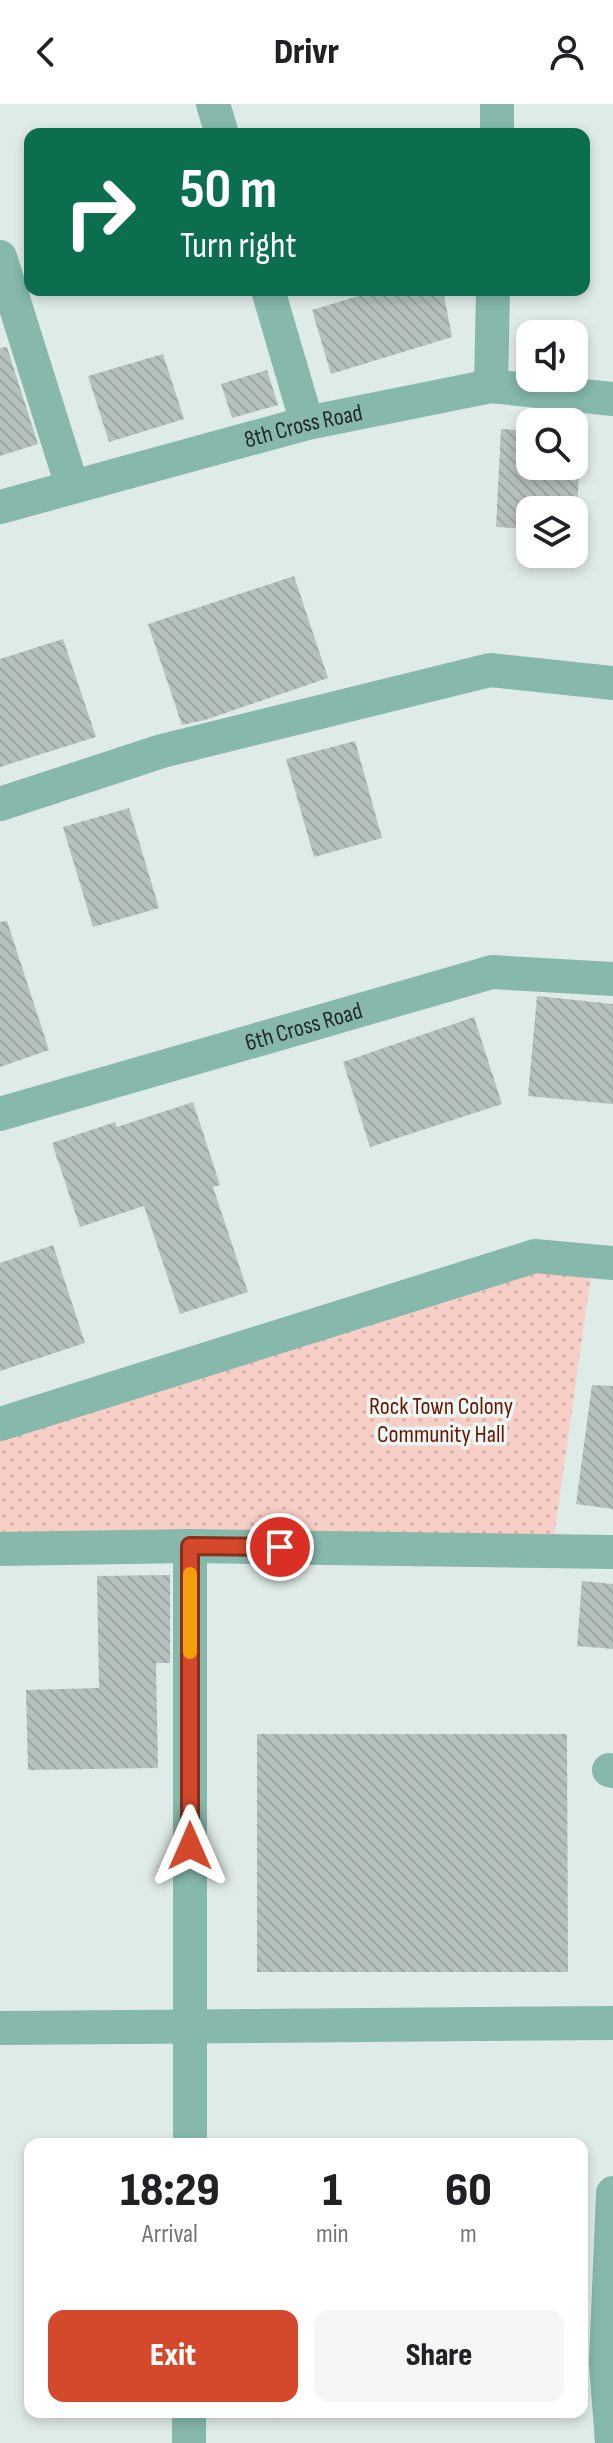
<!DOCTYPE html>
<html lang="en">
<head>
<meta charset="utf-8">
<style>
	:root { --surface:#fff; --page:#f6f6f6; --text:#202124; --muted:#757577; --accent:#d4492b }
	body { margin:0; font-family:"Sofia Sans Condensed",sans-serif; background:var(--page); color:var(--text); height:100vh; display:flex; flex-direction:column; font-size:30px; white-space:nowrap }
	* { box-sizing:border-box; margin:0 }
	p { font-size:26px; color:var(--muted) }
	.icon { flex:none; width:44px; height:44px; fill:none; stroke:currentColor; stroke-width:2; stroke-linecap:round; stroke-linejoin:round }
	.map { position:relative; flex:1; overflow:hidden }
	.side { position:absolute; left:24px; top:2034px; width:564px; height:280px; display:flex; flex-direction:column; background:var(--surface); border-radius:16px; box-shadow:0 4px 12px #0003 }
	.side>* { flex:none }
	.hud { position:absolute; left:24px; top:24px; width:566px; height:168px; border-radius:16px; box-shadow:0 4px 12px #0003; background:#0b6e4f; color:#fff; overflow:hidden }
	.tools { position:absolute; left:516px; top:216px; display:grid; gap:16px }
	.tools a { display:grid; place-items:center; width:72px; height:72px; border-radius:16px; background:var(--surface); box-shadow:0 4px 12px #0003; font-size:40px }
	.pin { position:absolute; display:grid; place-items:center; width:68px; height:68px; color:#fff; margin:-34px; border:4px solid #fff; border-radius:50%; box-shadow:0 2px 8px #0007 }
	.me { position:absolute; width:88px; margin:-44px; rotate:0deg; stroke-linejoin:round; filter:drop-shadow(0 0 6px #0008) }
	.turn { display:flex; align-items:center; gap:28px; height:168px; padding:0 24px; font-size:36px }
	.turn .icon { width:104px; height:104px; stroke-width:2.5 }
	.turn b { display:block; font-size:56px; line-height:68px }
	.eta { display:flex; justify-content:space-evenly; align-items:center; height:136px; text-align:center }
	.eta b { font-size:48px; font-weight:800; line-height:56px }
	.primary-button { display:flex; gap:16px; margin-top:auto; padding:16px 24px }
	.primary-button a { flex:1; height:92px; border-radius:16px; background:var(--accent); color:#fff; font-size:32px; font-weight:800; line-height:92px; text-align:center }
	.primary-button a+a { background:var(--page); color:var(--text) }
	header { display:flex; justify-content:space-between; align-items:center; height:104px; padding:0 24px; background:var(--surface); font-size:36px; font-weight:800 }
	.map>svg:first-child { display:block }
</style>
</head>
<body>
<header><svg class="icon" aria-label="back" viewBox="0 0 24 24"><path d="M15 5l-7 7 7 7"/></svg>Drivr<svg class="icon" aria-label="person" viewBox="0 0 24 24"><circle cx="12" cy="8" r="4"/><path d="M4 21q1-7 8-7t8 7"/></svg></header>
<div class="map">
<svg width="613" height="2339" viewBox="0 0 613 2339">
	<defs>
		<pattern id="park-dots" width="8" height="8" patternUnits="userSpaceOnUse" patternTransform="scale(2)"><rect width="8" height="8" fill="#f7cfc6"/><path d="M2 2h.1M6 6h.1" fill="none" stroke="#d4b2aa" stroke-width="1.8" stroke-linecap="round"/></pattern>
		<pattern id="building-back-hatch" width="6" height="6" patternUnits="userSpaceOnUse" patternTransform="scale(2)"><rect width="6" height="6" fill="#b5c1bd"/><path d="M-1 5l2 2M0 0l6 6M5-1l2 2" fill="none" stroke="#9ca6a2"/></pattern>
	</defs>
	<rect width="100%" height="100%" fill="#dfebe7"/>
	<path fill="url(#park-dots)" d="M535,1152L593,1157L552,1446L0,1445V1320Z"/>
	<g fill="url(#building-back-hatch)">
		<path d="M378,186H443L452,233L331,270L312,206Z"/>
		<path d="M7,243L38,340L0,352V244Z"/>
		<path d="M163,250L184,315L109,338L88,272Z"/>
		<path d="M267,266L278,301L232,314L221,280Z"/>
		<path d="M501,325L530,327V362H574V329L581,330L576,427L574,406H530V425L496,423Z"/>
		<path d="M294,472L328,574L205,616L182,621L148,520Z"/>
		<path d="M63,535L96,633L0,663V555Z"/>
		<path d="M355,637L382,734L314,753L286,655Z"/>
		<path d="M129,704L159,804L93,823L63,723Z"/>
		<path d="M7,817L49,946L0,963V818Z"/>
		<path d="M537,892L613,900V1000L528,992Z"/>
		<path d="M474,913L502,1000L370,1043L343,958Z"/>
		<path d="M193,998L220,1081L213,1083L248,1188L180,1210L144,1102L80,1123L52,1039L115,1018L117,1023Z"/>
		<path d="M53,1141L85,1239L0,1267V1159Z"/>
		<path d="M592,1281L613,1282V1405L576,1400Z"/>
		<path d="M170,1471V1559H156L158,1664L28,1666L26,1586L99,1584L97,1472Z"/>
		<path d="M582,1477L613,1480V1545L577,1542Z"/>
		<path d="M257,1630H567L568,1868H257Z"/>
	</g>
	<g fill="none" stroke-linecap="round" stroke-linejoin="round">
		<g stroke="#86b8ab" stroke-width="34">
			<path d="M213,0L222,30"/>
			<path d="M497,30V0"/>
			<path d="M0,153L72,382"/>
			<path d="M268,186L307,319"/>
			<path d="M491,282L493,186"/>
			<path id="s1" d="M0,403L307,319L491,282L613,295"/>
			<path d="M0,700L162,647L490,566L613,579"/>
			<path id="s2" d="M0,1010L492,868L613,875"/>
			<path d="M0,1320L535,1152L613,1159"/>
			<path d="M190,1442V2040"/>
			<path d="M0,1445L190,1442L613,1448"/>
			<path d="M609,1666L613,1667"/>
			<path d="M0,1924L613,1919"/>
			<path d="M189,2339V2308"/>
			<path d="M612,2339L606,2259L613,2089"/>
		</g>
	</g>
	<g fill="none" stroke-linecap="round" stroke-linejoin="round">
		<g stroke="#8a2f1c" stroke-width="20">
			<path id="route" d="M190,1742V1442L280,1443"/>
		</g>
		<use href="#route" stroke="#d4492b" stroke-width="14"/>
		<path stroke="#f59e0b" stroke-width="14" d="M190,1470V1548"/>
	</g>
	<g text-anchor="middle" dominant-baseline="central" stroke-width="7" stroke-linejoin="round" paint-order="stroke">
		<g font-size="24" fill="#242927" stroke="#ecf8f5">
			<text stroke="none"><textPath href="#s1" startOffset="314">8th Cross Road</textPath></text>
			<text stroke="none"><textPath href="#s2" startOffset="316">6th Cross Road</textPath></text>
		</g>
		<g font-size="24" fill="#6b1401" stroke="#ecf8f5">
			<text x="441" y="1302">Rock Town Colony<tspan x="441" dy="28">Community Hall</tspan></text>
		</g>
	</g>
</svg>
<div class="tools">
<a><svg class="icon" aria-label="sound" viewBox="0 0 24 24"><path d="M4 9h4l5-4v14l-5-4H4zM17 9q2 3 0 6"/></svg></a>
<a><svg class="icon" aria-label="search" viewBox="0 0 24 24"><circle cx="10" cy="10" r="6"/><path d="M15 15l6 6"/></svg></a>
<a><svg class="icon" aria-label="layers" viewBox="0 0 24 24"><path d="M12 4l9 5-9 5-9-5zM3 14l9 5 9-5"/></svg></a>
</div>
<div class="pin" style="left:280px;top:1443px;background:#d93025"><svg class="icon" aria-label="arrive" viewBox="0 0 24 24"><path d="M6 21V4h12l-3 4 3 4H6"/></svg></div>
<svg class="me" style="left:190px;top:1742px" viewBox="-20 -20 40 40"><path d="M0-17L14 15 0 8-14 15z" fill="#d4492b" stroke="#fff" stroke-width="4"/></svg>
<div class="hud">
<div class="turn"><svg class="icon" aria-label="right" viewBox="0 0 24 24"><path d="M7 20v-9h11M14 6l5 5-5 5"/></svg><div><b>50 m</b>Turn right</div></div>
</div>
<section class="side">
<div class="eta">
<div><b>18:29</b><p>Arrival</p></div>
<div><b>1</b><p>min</p></div>
<div><b>60</b><p>m</p></div>
</div>
<div class="primary-button"><a>Exit</a><a>Share</a></div>
</section>
</div>
</body>
</html>
